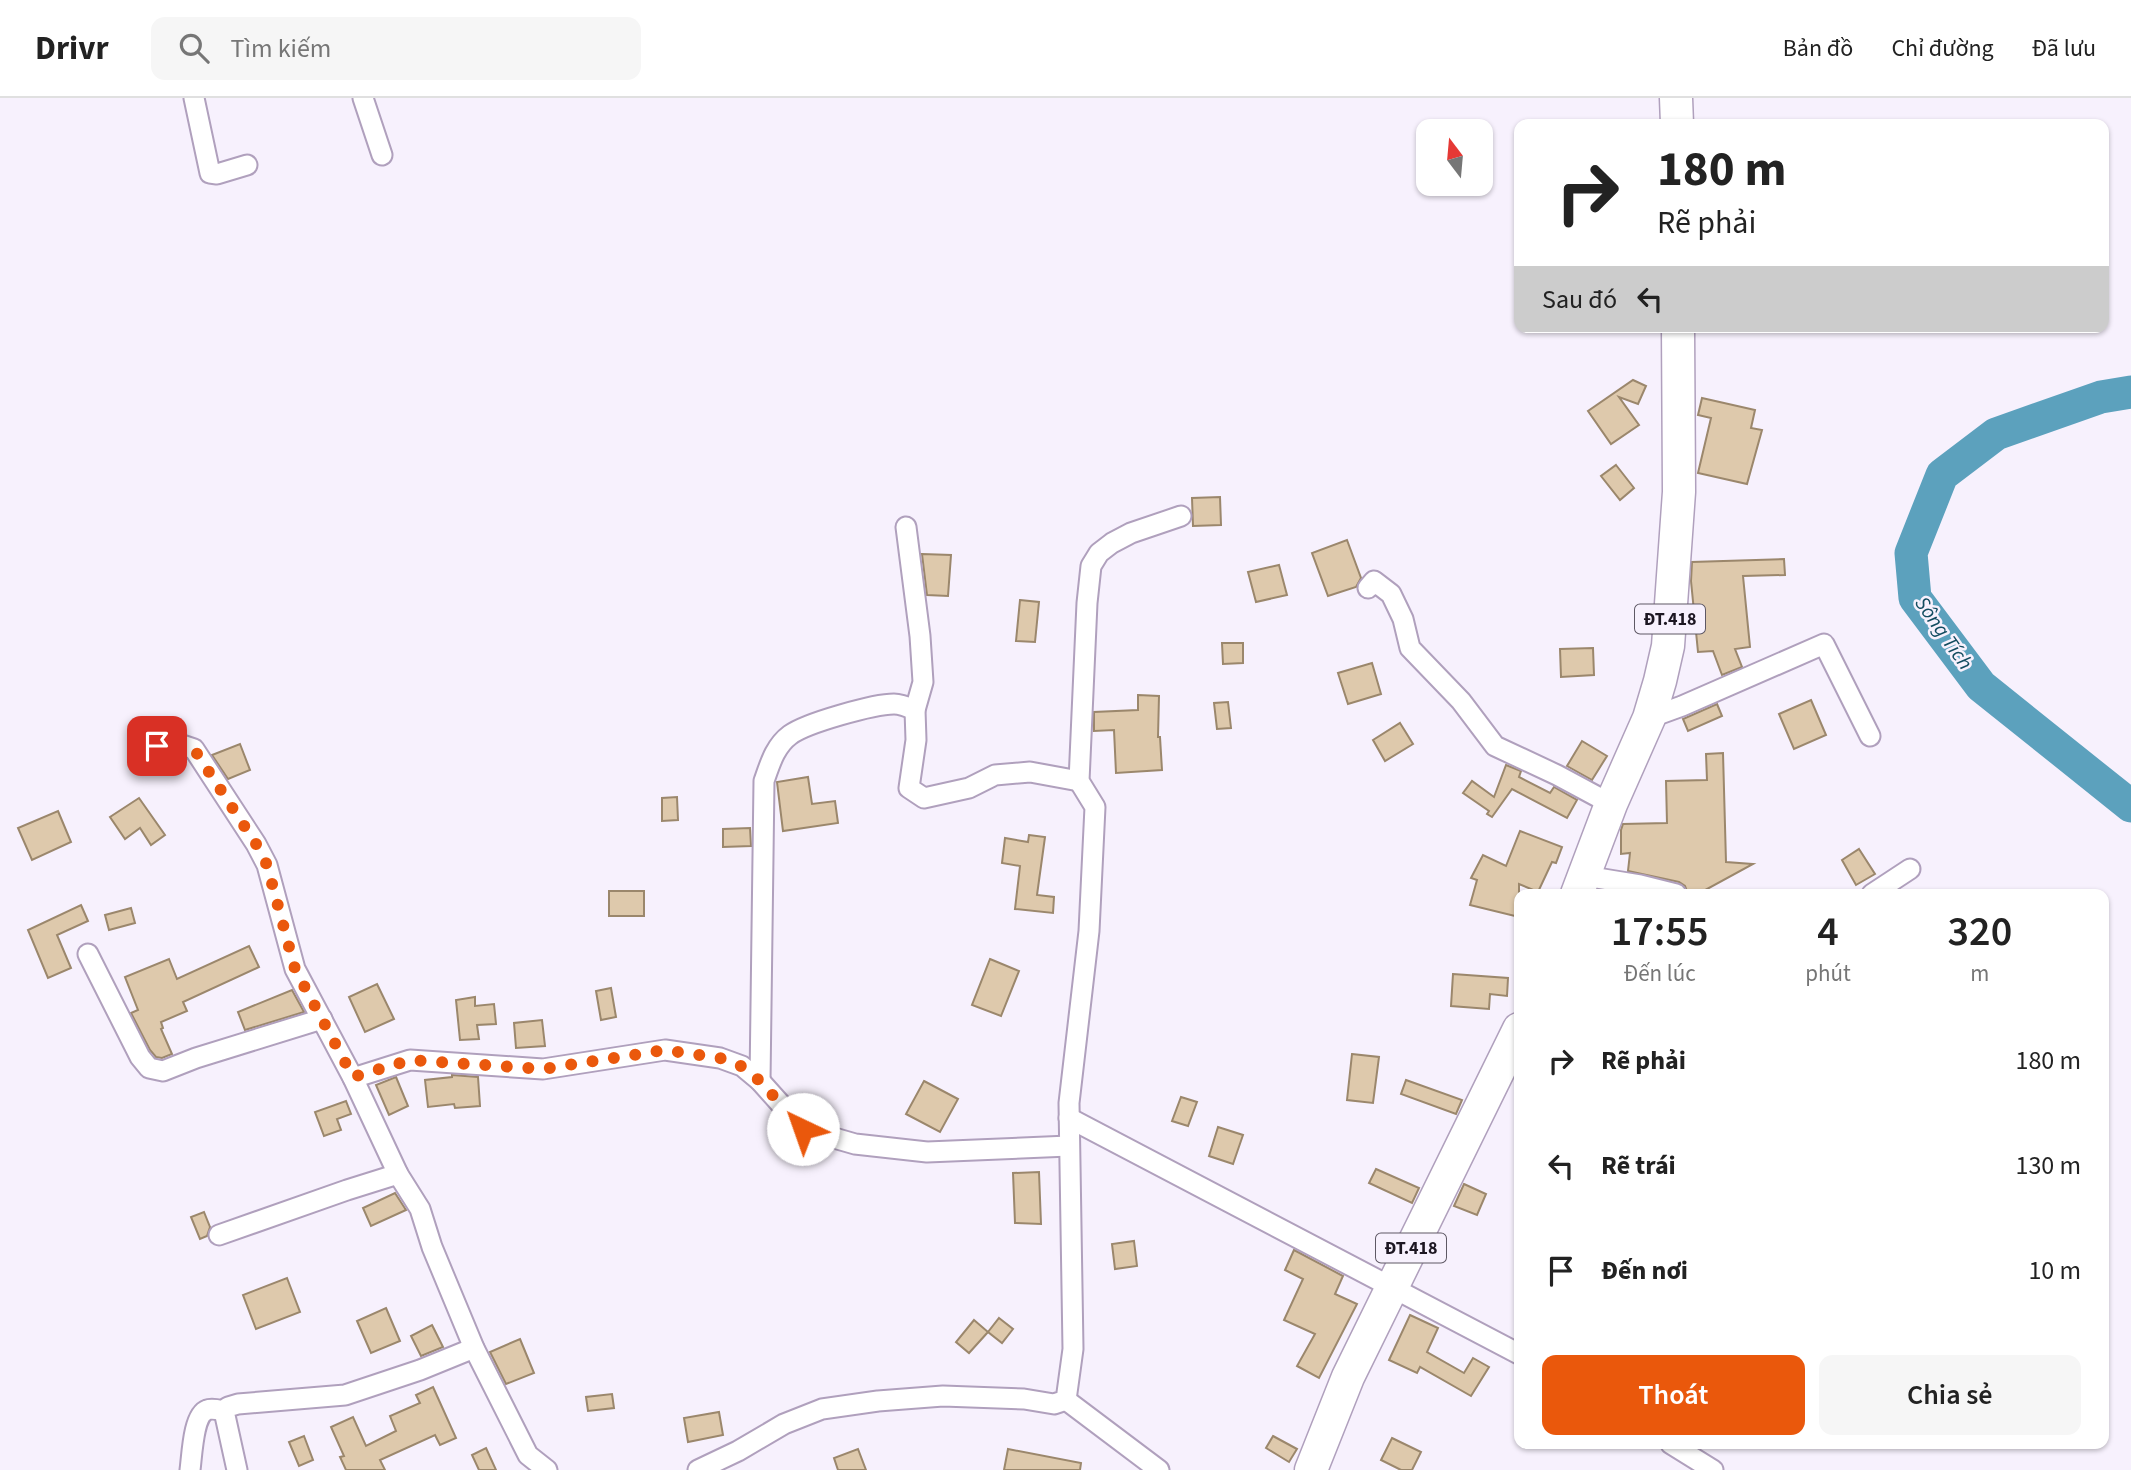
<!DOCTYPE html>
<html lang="vi">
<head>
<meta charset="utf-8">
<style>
	:root { --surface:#fff; --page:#f6f6f6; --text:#222; --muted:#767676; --line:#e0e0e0; --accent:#ea580c }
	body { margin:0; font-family:"Source Sans 3",sans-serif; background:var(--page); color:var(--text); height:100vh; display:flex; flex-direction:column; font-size:26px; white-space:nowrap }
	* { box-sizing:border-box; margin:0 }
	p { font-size:23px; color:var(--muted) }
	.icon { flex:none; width:38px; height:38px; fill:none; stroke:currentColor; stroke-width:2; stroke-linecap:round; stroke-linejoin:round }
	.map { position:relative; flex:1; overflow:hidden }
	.panel { position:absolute; left:1514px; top:791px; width:595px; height:560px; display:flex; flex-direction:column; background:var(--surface); border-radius:14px; box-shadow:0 2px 5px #0004 }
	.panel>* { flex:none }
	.banner { position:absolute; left:1514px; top:21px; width:595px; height:214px; border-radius:14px; box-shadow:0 2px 5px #0004; background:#fff; color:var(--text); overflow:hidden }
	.needle { width:46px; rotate:344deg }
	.buttons { position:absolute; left:1416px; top:21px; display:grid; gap:14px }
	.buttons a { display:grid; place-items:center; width:77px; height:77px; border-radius:14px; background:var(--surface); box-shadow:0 2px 5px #0004; font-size:35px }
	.pin { position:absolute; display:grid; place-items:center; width:60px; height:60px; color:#fff; margin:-30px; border-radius:14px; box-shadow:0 4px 10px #0006 }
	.me { position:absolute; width:77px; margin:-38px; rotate:318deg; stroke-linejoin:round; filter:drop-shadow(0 0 5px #0008) }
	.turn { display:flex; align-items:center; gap:24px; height:147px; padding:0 28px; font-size:32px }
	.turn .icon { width:91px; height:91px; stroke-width:2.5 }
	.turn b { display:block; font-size:49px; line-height:60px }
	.then { display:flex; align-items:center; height:66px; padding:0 28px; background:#0003; gap:14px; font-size:26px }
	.eta { display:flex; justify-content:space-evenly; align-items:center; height:119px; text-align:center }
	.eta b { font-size:42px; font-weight:600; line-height:49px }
	.button { display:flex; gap:14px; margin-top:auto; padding:14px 28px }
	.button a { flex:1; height:80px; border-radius:14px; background:var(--accent); color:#fff; font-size:28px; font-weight:600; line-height:80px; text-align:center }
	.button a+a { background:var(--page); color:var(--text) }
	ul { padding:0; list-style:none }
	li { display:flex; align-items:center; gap:21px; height:105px; padding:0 28px }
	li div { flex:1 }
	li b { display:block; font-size:26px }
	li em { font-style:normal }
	header { display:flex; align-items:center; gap:42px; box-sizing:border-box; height:98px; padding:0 35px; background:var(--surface); border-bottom:2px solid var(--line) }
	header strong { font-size:33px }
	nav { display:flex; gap:38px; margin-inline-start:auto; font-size:24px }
	.search { width:490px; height:63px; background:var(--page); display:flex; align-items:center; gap:18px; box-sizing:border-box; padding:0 24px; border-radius:14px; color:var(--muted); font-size:26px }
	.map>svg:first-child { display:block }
</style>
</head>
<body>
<header>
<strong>Drivr</strong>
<div class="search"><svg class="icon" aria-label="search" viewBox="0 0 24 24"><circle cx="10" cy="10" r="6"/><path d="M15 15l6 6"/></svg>Tìm kiếm</div>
<nav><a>Bản đồ</a><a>Chỉ đường</a><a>Đã lưu</a></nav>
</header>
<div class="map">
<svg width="2131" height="1372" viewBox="0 0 2131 1372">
	<rect width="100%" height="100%" fill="#f7f1fd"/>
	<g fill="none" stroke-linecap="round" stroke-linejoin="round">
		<path stroke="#5ca1bd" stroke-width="33" d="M2131,294L2101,299L1996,336L1942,377L1911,455L1915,500L1981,588L2131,708"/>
	</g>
	<g fill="#dec9ac" stroke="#9b876c" stroke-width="2">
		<path d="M1633,282L1646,288L1638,306L1619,299L1639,327L1611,346L1588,313Z"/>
		<path d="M1702,300L1755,312L1751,330L1762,332L1747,386L1698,375L1711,320L1698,317Z"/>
		<path d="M1616,367L1634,390L1620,402L1601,378Z"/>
		<path d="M1220,399L1221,427L1193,428L1192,400Z"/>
		<path d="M1347,442L1361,480L1356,489L1328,498L1312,455Z"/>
		<path d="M922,456L951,457L948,498L927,497Z"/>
		<path d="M1784,461L1785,477L1743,478L1750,549L1735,551L1742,569L1722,577L1713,553L1698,554L1691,483L1692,464Z"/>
		<path d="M1279,467L1287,497L1256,504L1248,474Z"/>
		<path d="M1020,502L1039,504L1035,544L1016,543Z"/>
		<path d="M1222,545H1243V565L1223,566Z"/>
		<path d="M1593,550L1594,577L1561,579L1560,551Z"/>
		<path d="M1372,565L1381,596L1348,606L1338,575Z"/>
		<path d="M1138,597L1159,598L1158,639H1160L1162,672L1116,675L1114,632L1094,633V614L1138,612Z"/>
		<path d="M1811,602L1826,637L1794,651L1779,616Z"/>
		<path d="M1228,604L1231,630L1217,631L1214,605Z"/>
		<path d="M1717,606L1722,618L1688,633L1683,621Z"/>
		<path d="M1400,625L1413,646L1385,663L1373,642Z"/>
		<path d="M1582,643L1607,658L1592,682L1567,668Z"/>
		<path d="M240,646L250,672L228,681L212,657Z"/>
		<path d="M1723,655L1726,764L1753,766L1698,796H1688L1685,788L1679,784L1628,773L1630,755L1621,756V732L1623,726L1667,725L1666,683L1707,682L1706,656Z"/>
		<path d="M1506,667L1521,673L1519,679L1550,695L1554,689L1577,702L1567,720L1512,691L1492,719L1487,716L1489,713L1463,695L1472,683L1494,699Z"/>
		<path d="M808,679L812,706L835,703L838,725L783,733L777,684Z"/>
		<path d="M677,699L678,722L662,723V700Z"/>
		<path d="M139,700L165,737L151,747L140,730L125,741L110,719Z"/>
		<path d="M58,713L71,744L32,762L18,730Z"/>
		<path d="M750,730L751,748L723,749V731Z"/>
		<path d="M1520,733L1562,749L1556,765L1552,764L1538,794L1519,786V819L1470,807L1477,782L1471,780L1483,757L1506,768Z"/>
		<path d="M1029,737L1045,739L1037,797L1054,799L1053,815L1015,811L1020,768L1002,765L1005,740L1028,744Z"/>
		<path d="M1859,751L1875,776L1856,787L1842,762Z"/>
		<rect x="609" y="793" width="35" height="25"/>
		<path d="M81,807L88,823L57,837L71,870L48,880L28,832Z"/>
		<path d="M131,810L135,825L109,832L105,817Z"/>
		<path d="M249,848L259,869L183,904L187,913L161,924L163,930L161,931L172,956L162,960L156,959L150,952L131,915L138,912L125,879L169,861L177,881Z"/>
		<path d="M990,861L1019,873L1001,918L972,907Z"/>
		<path d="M1453,876L1508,880L1507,898L1490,896L1489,911L1451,908Z"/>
		<path d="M377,886L394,921L365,934L349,899Z"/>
		<path d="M611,890L616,919L601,922L596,893Z"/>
		<path d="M292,892L304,914L245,932L238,914Z"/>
		<path d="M475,899V908L494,906L496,926L477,927L479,941L460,942L456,902Z"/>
		<path d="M542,922L545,948L516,950L514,925Z"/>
		<path d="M1352,956L1379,959L1373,1005L1347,1002Z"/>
		<path d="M452,977L478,979L480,1008L455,1010L454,1006L428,1009L425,982L452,979Z"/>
		<path d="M396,979L408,1008L389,1017L376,987Z"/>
		<path d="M1406,982L1462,1002L1456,1016L1401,996Z"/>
		<path d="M924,983L958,1001L940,1034L906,1016Z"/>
		<path d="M1181,999L1197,1004L1188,1028L1172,1023Z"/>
		<path d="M346,1003L351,1016L337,1021L341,1032L324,1038L315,1014Z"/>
		<path d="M1218,1029L1243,1037L1233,1066L1209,1058Z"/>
		<path d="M1376,1071L1419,1090L1412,1105L1369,1085Z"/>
		<path d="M1039,1074L1041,1126L1015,1125L1013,1075Z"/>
		<path d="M1464,1086L1486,1096L1477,1117L1454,1108Z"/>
		<path d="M395,1095L406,1112L371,1128L363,1110Z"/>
		<path d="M204,1114L210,1129L207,1138L200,1141L191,1119Z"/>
		<path d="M1134,1143L1137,1168L1115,1171L1112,1146Z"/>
		<path d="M1294,1152L1343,1178L1335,1196L1357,1206L1319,1280L1297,1268L1315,1236L1284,1222L1303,1181L1285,1172Z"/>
		<path d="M287,1180L300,1214L256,1231L243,1197Z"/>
		<path d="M386,1210L400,1243L371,1255L357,1223Z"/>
		<path d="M1410,1217L1438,1230L1427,1254L1464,1275L1473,1260L1489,1269L1471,1298L1420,1269L1417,1275L1389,1262Z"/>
		<path d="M999,1220L1013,1231L1002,1245L988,1234Z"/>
		<path d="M974,1222L988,1234L969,1255L956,1244Z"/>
		<path d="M432,1227L443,1249L421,1258L411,1238Z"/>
		<path d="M520,1241L534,1275L506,1286L490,1254Z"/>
		<path d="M433,1289L456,1340L440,1347L435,1337L380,1362L385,1372H346L340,1359L344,1358L331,1329L353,1319L366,1348L396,1333L390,1318L420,1305L416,1297Z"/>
		<path d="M612,1296L614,1310L588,1313L586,1299Z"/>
		<path d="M719,1314L723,1337L688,1344L684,1320Z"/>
		<path d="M304,1338L313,1362L299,1368L289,1344Z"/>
		<path d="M1273,1338L1297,1351L1289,1364L1266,1350Z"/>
		<path d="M1392,1340L1421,1354L1412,1372H1401L1381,1362Z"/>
		<path d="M486,1350L496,1372H479L472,1357Z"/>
		<path d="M858,1351L866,1372H838L834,1360Z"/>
		<path d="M1008,1351L1081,1365L1080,1372H1004Z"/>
	</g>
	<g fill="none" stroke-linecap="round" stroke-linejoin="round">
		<g stroke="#b0a0bd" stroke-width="23">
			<g id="minor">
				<path d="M194,0L210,75L217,76L247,67"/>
				<path d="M363,0L382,57"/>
				<path d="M906,429L920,538L923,584L915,612L916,642L909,690L924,700L969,690L995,677L1030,674L1079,683"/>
				<path d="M1368,490L1374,483L1391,496L1403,521L1410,550L1461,603L1495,648L1557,677L1611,706"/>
				<path d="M1649,620L1682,608L1824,546L1870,638"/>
				<path d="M139,648L182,647L194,651L256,746L267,767L295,871L353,980L398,1076L420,1111L432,1149L474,1250L528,1357L547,1372"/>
				<path d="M1585,778L1640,787L1676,796"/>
				<path d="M1872,796L1910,771"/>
				<path d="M88,856L140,959L149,970L163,973L196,960L322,921"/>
				<path d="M353,980L410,962L543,971L665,952L720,960L742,968L760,983L803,1031L855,1046L927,1054L1069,1048"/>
				<path d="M760,983L764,683C770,666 775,648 790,637C806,625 874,606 894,606C901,606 908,609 915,612"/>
				<path d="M1069,1020L1519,1256"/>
				<path d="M219,1137L347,1092L398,1076"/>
				<path d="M1066,1302L1159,1372"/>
				<path d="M1671,1346L1713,1372"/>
				<path d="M190,1372C192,1358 193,1317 207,1312C212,1310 219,1312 224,1313"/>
				<path d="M237,1372L224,1313L228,1309L238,1306L345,1297L420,1272L474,1250"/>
				<path d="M698,1372L738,1353L784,1326L822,1311L878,1303L943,1298L1024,1301L1054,1306L1066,1302L1073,1251L1069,1005L1089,833L1095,709L1079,683L1087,505L1091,468L1099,455L1112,445L1131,435L1181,418"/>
			</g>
		</g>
		<g stroke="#b0a0bd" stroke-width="35">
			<g id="primary">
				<path d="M1676,0L1677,26"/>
				<path d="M1577,796L1611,706L1649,620L1660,583L1668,548L1679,394L1678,229"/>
				<path d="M1311,1372L1348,1279L1519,931"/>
			</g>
		</g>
		<use href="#minor" stroke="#fff" stroke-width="19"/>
		<use href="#primary" stroke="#fff" stroke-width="32"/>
	</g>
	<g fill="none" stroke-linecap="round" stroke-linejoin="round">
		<path stroke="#ea580c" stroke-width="12" stroke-dasharray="0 21.6" d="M157,648L182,647L194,651L256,746L267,767L295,871L353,979L410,962L543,971L665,952L720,960L741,968L760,983L803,1031"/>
	</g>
	<g text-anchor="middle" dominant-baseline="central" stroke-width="5" stroke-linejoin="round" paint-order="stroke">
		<g fill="#f7f1fd" stroke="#5e5864" stroke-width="2">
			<rect x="1635" y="506.5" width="70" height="29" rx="5"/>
			<rect x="1376" y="1135.5" width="70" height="29" rx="5"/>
		</g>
		<g font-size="18" font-weight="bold" fill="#1d1722">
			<text x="1670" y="521">ĐT.418</text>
			<text x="1411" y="1150">ĐT.418</text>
		</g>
		<g font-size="21" font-style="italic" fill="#124c60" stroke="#f7f1fd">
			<text transform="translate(1944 535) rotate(55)">Sông Tích</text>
		</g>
	</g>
</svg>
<div class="buttons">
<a><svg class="needle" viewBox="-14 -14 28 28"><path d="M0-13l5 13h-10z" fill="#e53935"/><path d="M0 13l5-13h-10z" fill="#767676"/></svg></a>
</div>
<div class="pin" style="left:157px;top:648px;background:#d93025"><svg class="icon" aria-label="arrive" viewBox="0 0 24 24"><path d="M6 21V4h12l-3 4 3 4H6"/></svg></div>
<svg class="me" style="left:803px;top:1031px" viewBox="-20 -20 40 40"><circle r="19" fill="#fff"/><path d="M0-13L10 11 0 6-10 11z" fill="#ea580c"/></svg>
<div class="banner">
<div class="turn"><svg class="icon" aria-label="right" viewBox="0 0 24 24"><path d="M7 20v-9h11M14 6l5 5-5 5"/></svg><div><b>180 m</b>Rẽ phải</div></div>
<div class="then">Sau đó<svg class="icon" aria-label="left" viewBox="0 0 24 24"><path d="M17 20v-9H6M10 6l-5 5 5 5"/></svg></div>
</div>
<section class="panel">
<div class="eta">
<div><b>17:55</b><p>Đến lúc</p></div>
<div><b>4</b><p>phút</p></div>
<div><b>320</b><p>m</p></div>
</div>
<ul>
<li><svg class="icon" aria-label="right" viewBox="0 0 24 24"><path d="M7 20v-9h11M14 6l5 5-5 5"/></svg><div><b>Rẽ phải</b></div><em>180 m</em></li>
<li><svg class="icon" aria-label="left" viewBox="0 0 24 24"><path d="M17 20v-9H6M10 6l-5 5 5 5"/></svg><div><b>Rẽ trái</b></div><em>130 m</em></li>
<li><svg class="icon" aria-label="arrive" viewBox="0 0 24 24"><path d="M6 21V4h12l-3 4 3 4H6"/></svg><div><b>Đến nơi</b></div><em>10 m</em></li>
</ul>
<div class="button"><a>Thoát</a><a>Chia sẻ</a></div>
</section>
</div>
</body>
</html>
